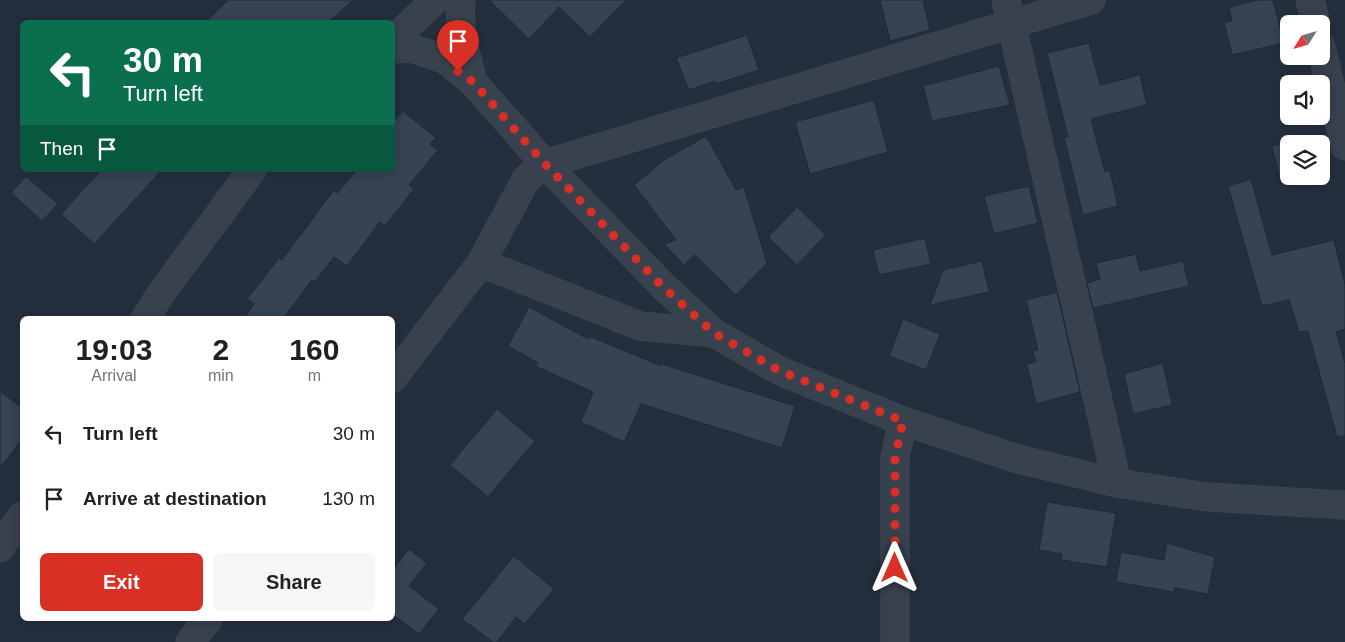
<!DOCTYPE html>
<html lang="en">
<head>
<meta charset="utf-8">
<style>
	:root { --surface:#fff; --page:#f6f6f6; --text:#202124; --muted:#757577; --accent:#d93025 }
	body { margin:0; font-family:Helvetica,sans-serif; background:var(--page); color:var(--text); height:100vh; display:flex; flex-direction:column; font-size:19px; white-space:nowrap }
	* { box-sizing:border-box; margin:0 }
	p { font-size:16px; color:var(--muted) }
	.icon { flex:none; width:28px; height:28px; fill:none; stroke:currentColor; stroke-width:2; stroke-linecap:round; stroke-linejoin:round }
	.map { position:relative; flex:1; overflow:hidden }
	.details { position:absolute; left:20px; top:316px; width:375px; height:305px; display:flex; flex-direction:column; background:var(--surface); border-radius:8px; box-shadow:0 2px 12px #0003 }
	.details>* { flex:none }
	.top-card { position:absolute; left:20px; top:20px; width:375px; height:152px; border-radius:8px; box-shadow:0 2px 12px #0003; background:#0b6e4f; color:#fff; overflow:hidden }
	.needle { width:32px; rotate:233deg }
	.buttons { position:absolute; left:1280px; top:15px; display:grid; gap:10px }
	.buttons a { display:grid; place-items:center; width:50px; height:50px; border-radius:8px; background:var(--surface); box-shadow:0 2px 12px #0003; font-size:25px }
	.pin { position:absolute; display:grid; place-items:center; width:42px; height:42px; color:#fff; margin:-51px -21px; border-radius:50% 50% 50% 0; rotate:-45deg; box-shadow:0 0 5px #0007 }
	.pin .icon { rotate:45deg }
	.me { position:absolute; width:55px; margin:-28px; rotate:0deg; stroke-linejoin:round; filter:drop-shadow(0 0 4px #0008) }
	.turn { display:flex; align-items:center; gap:18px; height:105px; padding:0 20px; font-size:22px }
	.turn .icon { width:65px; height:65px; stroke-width:2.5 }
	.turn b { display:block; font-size:35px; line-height:42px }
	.then { display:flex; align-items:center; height:48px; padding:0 20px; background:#0003; gap:10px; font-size:19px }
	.eta { display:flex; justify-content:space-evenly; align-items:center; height:85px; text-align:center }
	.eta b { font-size:30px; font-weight:700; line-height:35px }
	.button { display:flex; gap:10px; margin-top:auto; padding:10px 20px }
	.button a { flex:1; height:58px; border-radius:8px; background:var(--accent); color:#fff; font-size:20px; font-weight:700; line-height:58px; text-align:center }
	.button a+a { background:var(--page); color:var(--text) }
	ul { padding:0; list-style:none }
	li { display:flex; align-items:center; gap:15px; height:65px; padding:0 20px }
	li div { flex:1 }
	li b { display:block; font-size:19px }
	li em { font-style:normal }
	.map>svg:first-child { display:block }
</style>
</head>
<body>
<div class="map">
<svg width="1345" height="642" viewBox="0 0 1345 642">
	<rect width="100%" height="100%" fill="#242f3e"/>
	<g fill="#364354" stroke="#1f2835">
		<path d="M228,0H353L329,22H206Z"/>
		<path d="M489,0H626L590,37L559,7L529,39Z"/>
		<path d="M880,0H923L930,30L890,41Z"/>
		<path d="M1258,0H1273L1284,43L1232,55L1224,22L1232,21L1229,7Z"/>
		<path d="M747,35L759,70L716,84L715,81L689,90L676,58Z"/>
		<path d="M1089,43L1100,85L1140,75L1147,105L1091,119L1105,172L1110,171L1118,206L1083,215L1064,137H1068L1047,53Z"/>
		<path d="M999,66L1010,105L932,121L923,86Z"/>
		<path d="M874,100L888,152L810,174L795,122Z"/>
		<path d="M403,111L436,138L430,144L438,150L409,185L414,189L385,226L380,222L347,266L334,257L315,282L312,280L283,319H243L254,304L247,299L279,258L282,260L334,190L338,193L356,170H392V123Z"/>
		<path d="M706,136L736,190L744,187L767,263L736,295L695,255L684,265L664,244L676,240L634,185L664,160Z"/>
		<path d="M1307,137L1309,144H1289V176H1310L1281,184L1272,146Z"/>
		<path d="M101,170H162L94,244L61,214Z"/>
		<path d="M26,176L58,204L42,221L11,193Z"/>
		<path d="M1251,179L1272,255L1334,240L1345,285V329L1336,332L1345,363V436L1337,437L1308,331L1299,332L1289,300L1262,306L1228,186Z"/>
		<path d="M1029,186L1038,223L994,234L984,196Z"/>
		<path d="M797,207L826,235L797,265L768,237Z"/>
		<path d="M925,238L931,264L879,275L873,250Z"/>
		<path d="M1136,254L1140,271L1183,261L1189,286L1093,308L1087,283L1100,279L1096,263Z"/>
		<path d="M982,261L989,292L930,305L943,270Z"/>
		<path d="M1057,292L1080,392L1036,404L1027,364L1036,362L1033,351L1038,350L1026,300Z"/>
		<path d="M529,307L588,339L589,336L661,366L662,364L795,406L782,448L641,404L624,442L581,422L593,392L535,366L538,363L508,346Z"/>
		<path d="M903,319L940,334L926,370L889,356Z"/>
		<path d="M1163,363L1172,405L1133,414L1124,374Z"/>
		<path d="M0,391L22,408V439L0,468Z"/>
		<path d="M497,409L535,441L488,497L450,465Z"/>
		<path d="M1047,502L1116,513L1107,567L1061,560L1062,554L1039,550Z"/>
		<path d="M1167,543L1215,557L1208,594L1175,588L1174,592L1116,582L1121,552L1164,560Z"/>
		<path d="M409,549L427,563L409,586L439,609L419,634L392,614V570Z"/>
		<path d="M514,556L554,589L525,624L516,617L497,642H493L462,619Z"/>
	</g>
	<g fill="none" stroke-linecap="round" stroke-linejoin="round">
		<g stroke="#414a57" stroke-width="29">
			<g id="minor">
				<path d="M461,0C458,28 466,55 473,82"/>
				<path d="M1006,0L1117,483"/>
				<path d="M1310,0L1316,24"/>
				<path d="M392,41L435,0"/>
				<path d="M1321,47L1345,146"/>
				<path d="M481,263L640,326L714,333"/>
				<path d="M392,379L481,263L526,179L545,164L1091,0"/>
				<path d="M190,642L208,619"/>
				<path d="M895,642V457L903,421"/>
			</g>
		</g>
		<g stroke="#414a57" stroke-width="29">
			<g id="tertiary">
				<path d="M392,49L411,48L444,59L473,82L545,164L663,286L714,333L780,371L903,421L1018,459L1117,483L1207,497L1345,505"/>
				<path d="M145,319L162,292L252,170"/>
				<path d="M0,548L22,516"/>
			</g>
		</g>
		<use href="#minor" stroke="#38414e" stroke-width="28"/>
		<use href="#tertiary" stroke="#38414e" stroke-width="28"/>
	</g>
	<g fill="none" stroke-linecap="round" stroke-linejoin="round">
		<path stroke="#d93025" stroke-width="9" stroke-dasharray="0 16.2" d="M458,71L473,82L545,164L662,286L714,333L780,371L903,421L895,458V568"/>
	</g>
</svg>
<div class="buttons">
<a><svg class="needle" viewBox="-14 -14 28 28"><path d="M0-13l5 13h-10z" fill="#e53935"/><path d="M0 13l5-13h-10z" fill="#757577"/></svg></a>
<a><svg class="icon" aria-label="sound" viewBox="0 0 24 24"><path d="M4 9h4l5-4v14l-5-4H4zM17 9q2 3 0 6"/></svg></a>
<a><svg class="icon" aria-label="layers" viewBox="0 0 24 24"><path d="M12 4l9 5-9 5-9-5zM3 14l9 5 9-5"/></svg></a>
</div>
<div class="pin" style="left:458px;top:71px;background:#d93025"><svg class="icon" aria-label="arrive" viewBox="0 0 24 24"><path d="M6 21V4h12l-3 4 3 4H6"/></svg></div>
<svg class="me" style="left:895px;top:568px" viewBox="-20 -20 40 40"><path d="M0-17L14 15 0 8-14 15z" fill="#d93025" stroke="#fff" stroke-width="4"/></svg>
<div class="top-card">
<div class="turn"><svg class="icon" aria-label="left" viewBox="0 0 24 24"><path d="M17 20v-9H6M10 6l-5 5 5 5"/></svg><div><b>30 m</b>Turn left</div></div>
<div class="then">Then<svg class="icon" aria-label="arrive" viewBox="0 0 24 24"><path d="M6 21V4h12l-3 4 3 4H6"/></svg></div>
</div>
<section class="details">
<div class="eta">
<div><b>19:03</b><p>Arrival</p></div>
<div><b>2</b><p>min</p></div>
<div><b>160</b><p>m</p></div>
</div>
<ul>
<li><svg class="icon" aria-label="left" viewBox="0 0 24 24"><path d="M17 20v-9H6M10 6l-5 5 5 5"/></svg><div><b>Turn left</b></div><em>30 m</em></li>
<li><svg class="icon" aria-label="arrive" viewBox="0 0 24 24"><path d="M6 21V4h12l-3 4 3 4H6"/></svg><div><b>Arrive at destination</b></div><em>130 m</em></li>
</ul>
<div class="button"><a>Exit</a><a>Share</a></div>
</section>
</div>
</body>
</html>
